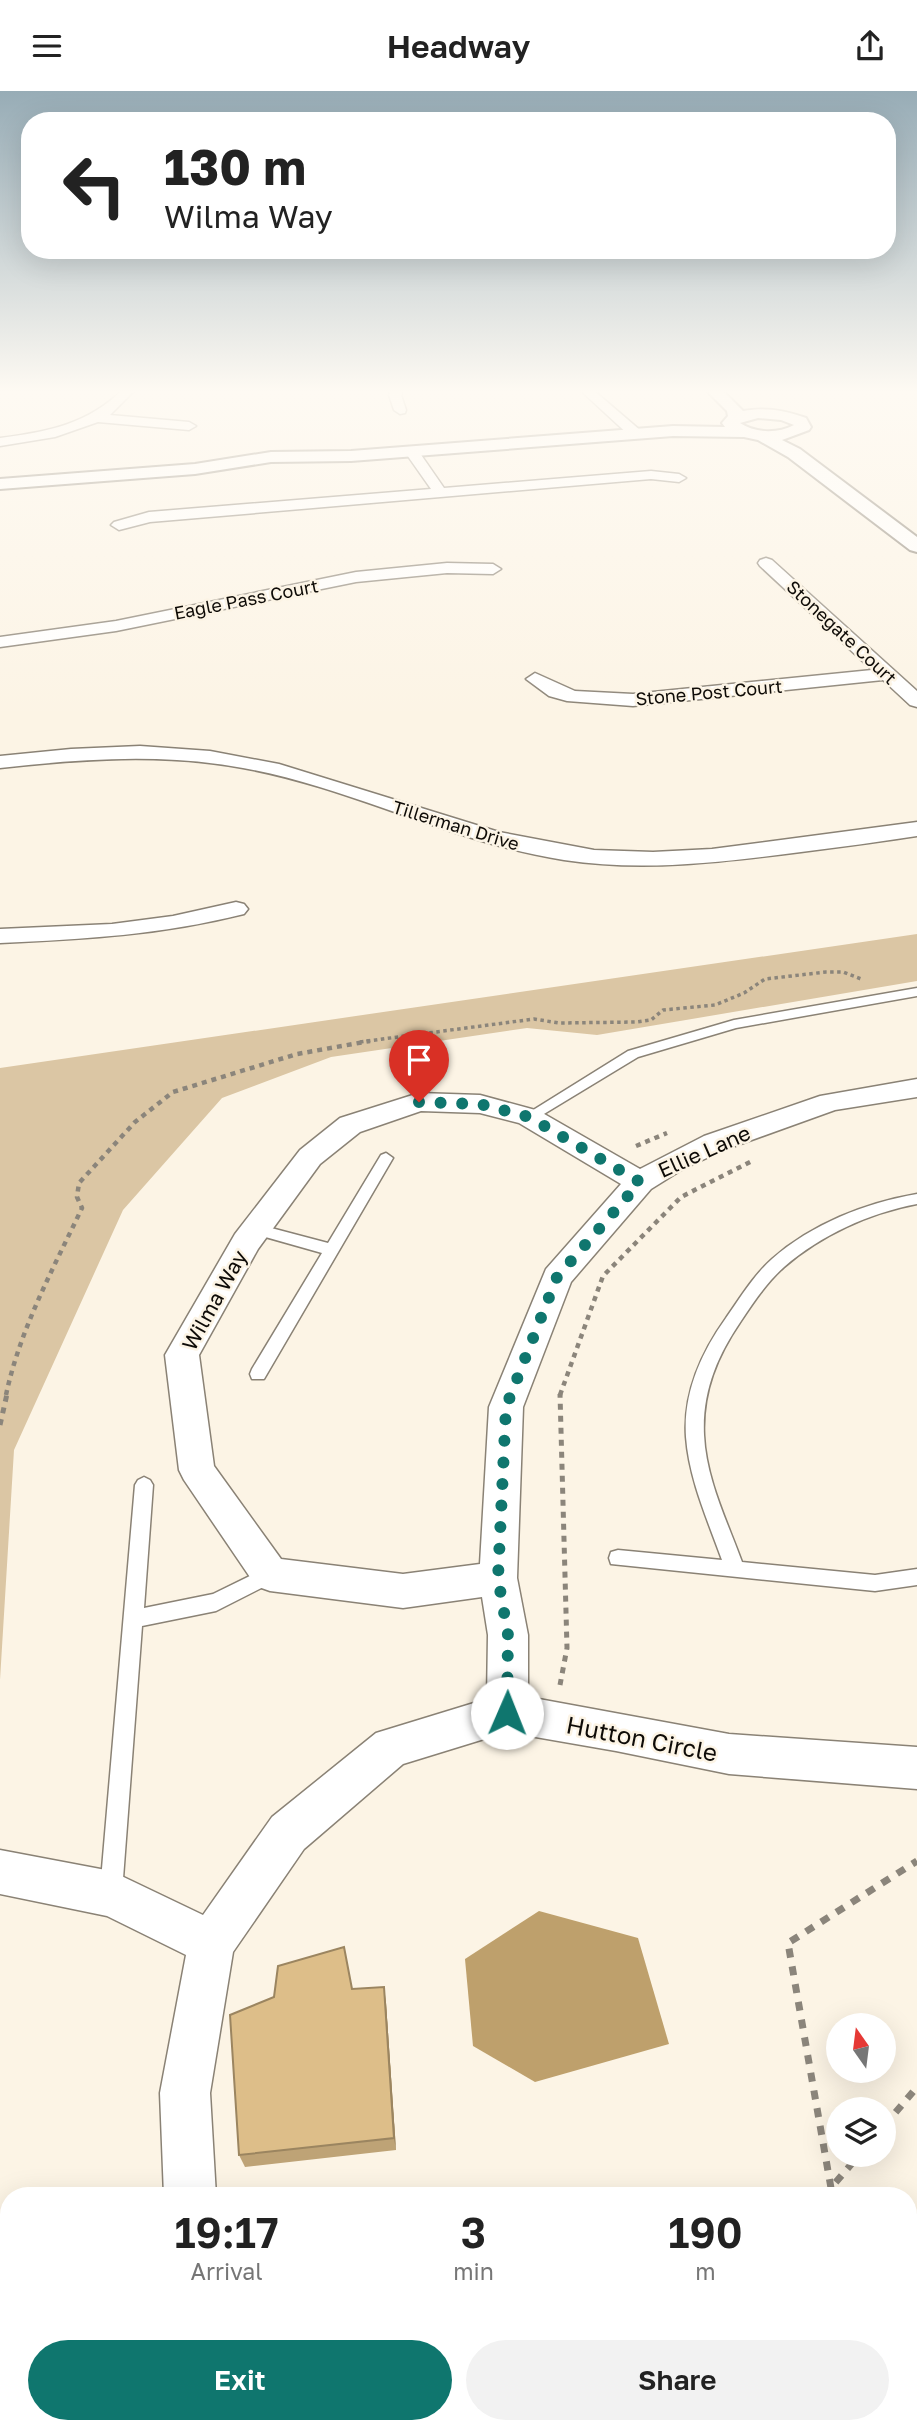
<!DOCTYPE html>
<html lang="en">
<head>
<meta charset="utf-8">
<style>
	:root { --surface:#fff; --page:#f2f2f2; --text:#222; --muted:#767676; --accent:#0f766e }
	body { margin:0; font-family:"Golos Text",sans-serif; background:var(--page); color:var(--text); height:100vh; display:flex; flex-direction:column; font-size:26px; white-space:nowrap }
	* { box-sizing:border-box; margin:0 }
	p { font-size:23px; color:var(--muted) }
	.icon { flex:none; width:38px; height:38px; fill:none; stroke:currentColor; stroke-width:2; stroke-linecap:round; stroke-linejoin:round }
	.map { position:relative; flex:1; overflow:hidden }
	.details { position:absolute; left:0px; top:2096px; width:917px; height:247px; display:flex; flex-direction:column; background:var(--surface); border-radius:28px 28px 0 0; box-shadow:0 7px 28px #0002 }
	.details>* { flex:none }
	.hud { position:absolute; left:21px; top:21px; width:875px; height:147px; border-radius:28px; box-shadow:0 7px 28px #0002; background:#fff; color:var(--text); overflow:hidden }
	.needle { width:46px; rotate:346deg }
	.controls { position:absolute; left:826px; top:1922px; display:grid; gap:14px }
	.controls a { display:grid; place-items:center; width:70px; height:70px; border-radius:50%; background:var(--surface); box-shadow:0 7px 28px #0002; font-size:35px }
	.pin { position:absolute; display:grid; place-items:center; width:60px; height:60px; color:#fff; margin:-72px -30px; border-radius:50% 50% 50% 0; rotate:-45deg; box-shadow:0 0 7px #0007 }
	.pin .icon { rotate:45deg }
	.me { position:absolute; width:77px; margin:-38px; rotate:1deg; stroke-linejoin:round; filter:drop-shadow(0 0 5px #0008) }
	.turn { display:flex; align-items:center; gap:24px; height:147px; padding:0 28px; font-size:32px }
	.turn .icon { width:91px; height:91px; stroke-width:2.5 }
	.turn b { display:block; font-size:49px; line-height:60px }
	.eta { display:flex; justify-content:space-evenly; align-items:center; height:119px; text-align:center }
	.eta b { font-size:42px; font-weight:600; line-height:49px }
	.action { display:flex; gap:14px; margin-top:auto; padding:14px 28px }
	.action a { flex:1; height:80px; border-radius:42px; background:var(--accent); color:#fff; font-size:28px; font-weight:600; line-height:80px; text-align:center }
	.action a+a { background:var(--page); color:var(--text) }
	header { display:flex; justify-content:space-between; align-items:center; height:91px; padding:0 28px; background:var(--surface); font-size:32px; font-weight:600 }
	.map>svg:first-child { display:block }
</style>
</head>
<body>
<header><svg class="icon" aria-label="menu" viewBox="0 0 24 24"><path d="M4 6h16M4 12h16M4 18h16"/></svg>Headway<svg class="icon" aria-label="share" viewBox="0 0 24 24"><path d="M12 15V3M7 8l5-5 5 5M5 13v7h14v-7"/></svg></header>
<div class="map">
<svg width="917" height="2343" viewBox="0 0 917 2343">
	<rect width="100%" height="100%" fill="#fcf4e5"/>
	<path fill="#dbc6a4" d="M917,843V890L597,944L527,937L331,966L222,1007L123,1119L14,1359L0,1589V977Z"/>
	<path fill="#bea06c" d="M539,1820L638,1847L669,1953L535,1991L473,1955L465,1868Z"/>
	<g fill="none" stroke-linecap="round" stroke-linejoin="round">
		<g stroke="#8a8275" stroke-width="3">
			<g id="lane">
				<path d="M917,897V905L736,937L638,966L534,1029L529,1031L522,1026L628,960L734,929Z"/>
				<path d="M386,1062L393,1067L264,1288H252L250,1283L252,1278L322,1162L251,1142L248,1138L251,1134L256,1133L328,1152L381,1064Z"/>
				<path d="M917,1103V1113C869,1122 821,1144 784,1176C767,1191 753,1212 741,1230C717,1265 702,1301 704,1344C706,1388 727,1430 742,1471L875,1484L917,1478V1494L875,1500L611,1473L609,1467L611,1461L618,1459L722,1469C708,1430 689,1388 686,1346C683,1302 701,1262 726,1227C740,1207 754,1184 772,1168C812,1133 865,1112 917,1103Z"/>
				<path d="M144,1386L150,1389L153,1394L144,1517L213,1503L270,1475L277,1477L280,1483L277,1489L216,1520L142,1535L122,1801L119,1809L111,1812L103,1809L100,1801L135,1394L138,1389Z"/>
			</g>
		</g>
		<g stroke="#8a8275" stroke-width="3">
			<g id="street">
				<path d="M123,298H136L110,324L189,331L196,335L189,339L98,331L55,346L0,355V347C47,341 89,333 123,298Z"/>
				<path d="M392,298H404L401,304L406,319L405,322L400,323L394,319L389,304Z"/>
				<path d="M579,298H592L641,340V346H631Z"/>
				<path d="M412,357L417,358L444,397L651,380L679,383L686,387L679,391L651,388L150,431L119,439L111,434L114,431L149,421L431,398L405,361Z"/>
				<path d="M766,467L772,469L917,600V616L910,614L883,589L633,615L567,610L549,605L526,588L535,582L575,600L633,603L872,579L760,475L758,472L760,469Z"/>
				<path d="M447,472L493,473L501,478L493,483L447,482L356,491L116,540L0,556V546L116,530L356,481Z"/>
				<path d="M140,655L210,660L279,673L499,741L594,759L653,761L712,758L917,731V745C879,751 840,756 801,761C723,771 643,781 564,769C453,752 353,697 243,677C162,662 81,668 0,677V665L71,658Z"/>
				<path d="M236,811L244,813L248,818L244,823C160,844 87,848 0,852V838L112,833L173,825Z"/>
				<path d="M917,988V1006L835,1019L724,1059L683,1078L651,1098L571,1191L523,1316L517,1487L528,1544V1606L729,1643L917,1656V1698L729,1683L616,1660L507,1641L403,1673L304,1758L233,1861L210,2002L216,2105H164L160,2002L186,1864L107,1825L0,1803V1759L111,1780L203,1824L272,1726L376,1642L487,1608L488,1544L482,1506L403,1517L270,1500L256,1495L184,1389L179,1379L165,1264L235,1143L300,1059L340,1027L419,1002L480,1004L539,1020L640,1078L704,1045L820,1005ZM421,1020L480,1022L519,1032L621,1093L546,1178L489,1316L480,1473L403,1483L281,1468L214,1375L199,1264L258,1158L320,1073L360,1041Z"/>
				<rect x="173" y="2334" width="56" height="9"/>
			</g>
		</g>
		<g stroke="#8a8275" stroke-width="4">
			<path id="secondary" d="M705,298H721L743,320C765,316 784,319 806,327L811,336L809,339L782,349L800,358L917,446V461L910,459L788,366L758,349L744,346L673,345L351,370L271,371L195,383L0,398V388L195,373L271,361L351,360L673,335L725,336L722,332L728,325L727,320ZM758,327L781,329L794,334C777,343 755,342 740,332Z"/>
		</g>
		<path stroke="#8b857b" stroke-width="3.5" stroke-dasharray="3.5 3.5" stroke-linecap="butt" d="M360,951L534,928L559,932L637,931L651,929L663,919L715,914L744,902L765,888L826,881H843L861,888"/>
		<g stroke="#8b857b" stroke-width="4.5" stroke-dasharray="5 5" stroke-linecap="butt">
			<path d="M636,1055L667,1042"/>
			<path d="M6,1304C20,1238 53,1178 82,1117L77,1106L79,1092L135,1031L173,1001L297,963L370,950"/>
			<path d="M560,1304L603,1185L681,1106L754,1069"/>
		</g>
		<g stroke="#8b857b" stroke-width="5" stroke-dasharray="6 6" stroke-linecap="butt">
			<path d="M0,1334L7,1303"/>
			<path d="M560,1594L567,1557L560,1303"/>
		</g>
		<g stroke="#8b857b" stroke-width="7" stroke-dasharray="9 9" stroke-linecap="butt">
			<path d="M884,2035L917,1996"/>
			<path d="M831,2097L788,1852L917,1770"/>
			<path d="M824,2105L860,2063"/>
			<path d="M602,2334L603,2343"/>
		</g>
		<use href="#lane" fill="#fff" fill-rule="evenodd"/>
		<use href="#street" fill="#fff" fill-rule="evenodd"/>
		<use href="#secondary" fill="#fff" fill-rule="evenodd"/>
	</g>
	<path fill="#bea376" d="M352,1898L386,1912L396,2059L245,2076L239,2064L274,1906Z"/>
	<path fill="#9b8560" d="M384,1896L386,1912L396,2059L394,2047Z"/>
	<path fill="#ddbe89" stroke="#9b8560" stroke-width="2" d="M344,1856L352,1898L384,1896L394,2047L239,2064L230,1924L274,1906L278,1875Z"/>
	<linearGradient id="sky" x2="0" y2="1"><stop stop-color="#97acb6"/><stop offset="0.48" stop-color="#fefaf3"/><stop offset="1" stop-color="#fefaf3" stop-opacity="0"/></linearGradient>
	<rect width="917" height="626" fill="url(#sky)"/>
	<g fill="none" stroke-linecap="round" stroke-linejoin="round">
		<path stroke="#0f766e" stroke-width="12" stroke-dasharray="0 21.6" d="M419,1011L480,1013L529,1026L640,1091L557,1186L506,1316L498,1487L508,1544L507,1622"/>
	</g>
	<g text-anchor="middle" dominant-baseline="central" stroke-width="5" stroke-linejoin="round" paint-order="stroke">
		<g font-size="18" fill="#0e0b07" stroke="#fcf4e5">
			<text transform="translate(246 508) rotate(-11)">Eagle Pass Court</text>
			<text transform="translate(842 541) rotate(43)">Stonegate Court</text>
			<text transform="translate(709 601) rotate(-5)">Stone Post Court</text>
			<text transform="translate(456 734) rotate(17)">Tillerman Drive</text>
		</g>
		<g font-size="21" fill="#0e0b07" stroke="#fcf4e5">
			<text transform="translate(704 1060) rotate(-24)">Ellie Lane</text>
			<text transform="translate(214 1209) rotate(-61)">Wilma Way</text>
		</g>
		<g font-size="24" fill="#0e0b07" stroke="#fcf4e5">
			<text transform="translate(642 1647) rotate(11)">Hutton Circle</text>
		</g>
	</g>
</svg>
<div class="controls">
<a><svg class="needle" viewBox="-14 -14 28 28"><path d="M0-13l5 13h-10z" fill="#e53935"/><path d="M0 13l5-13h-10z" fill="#767676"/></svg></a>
<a><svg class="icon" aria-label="layers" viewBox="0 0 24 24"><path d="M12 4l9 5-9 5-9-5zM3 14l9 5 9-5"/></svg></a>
</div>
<div class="pin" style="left:419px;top:1011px;background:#d93025"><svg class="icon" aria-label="arrive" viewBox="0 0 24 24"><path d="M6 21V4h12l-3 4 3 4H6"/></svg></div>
<svg class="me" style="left:507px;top:1622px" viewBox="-20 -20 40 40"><circle r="19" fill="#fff"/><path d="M0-13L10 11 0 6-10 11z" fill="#0f766e"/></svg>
<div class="hud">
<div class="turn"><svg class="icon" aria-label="left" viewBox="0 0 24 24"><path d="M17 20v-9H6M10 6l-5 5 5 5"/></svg><div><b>130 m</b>Wilma Way</div></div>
</div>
<section class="details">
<div class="eta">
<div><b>19:17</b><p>Arrival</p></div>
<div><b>3</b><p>min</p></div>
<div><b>190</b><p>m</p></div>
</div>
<div class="action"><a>Exit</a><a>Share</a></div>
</section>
</div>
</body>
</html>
